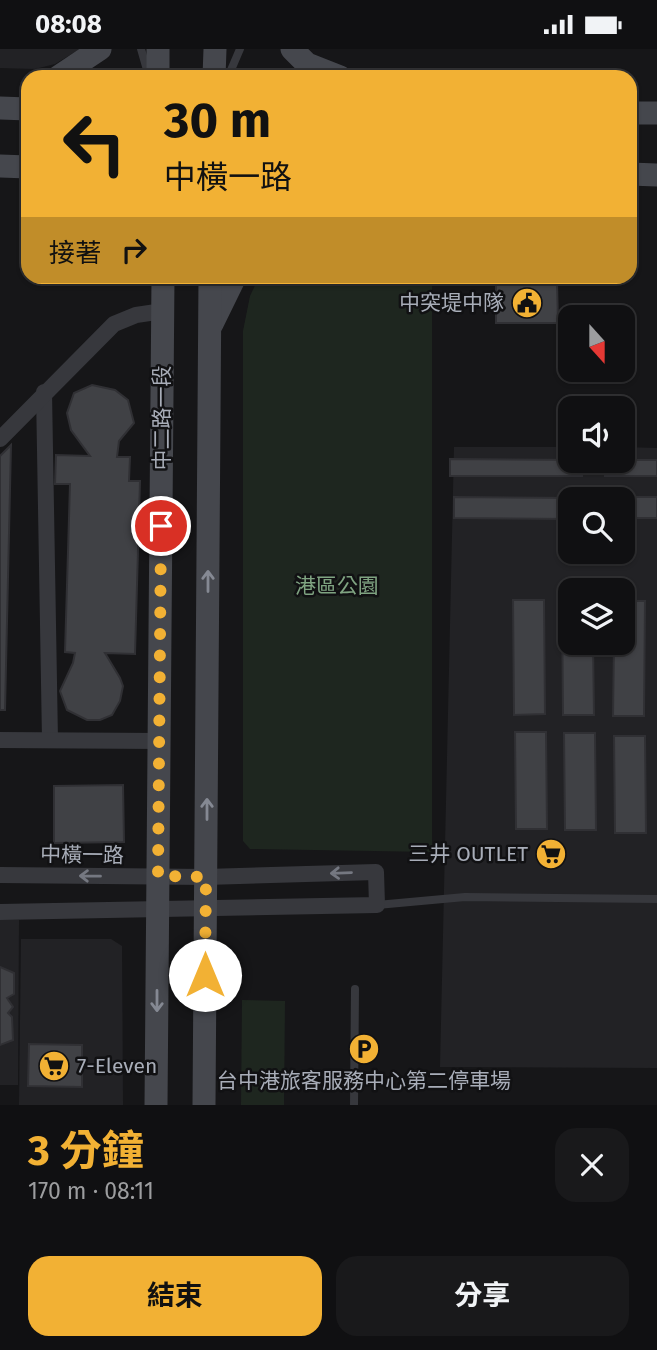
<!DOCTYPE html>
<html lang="zh-TW">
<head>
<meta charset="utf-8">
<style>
	:root { --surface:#101012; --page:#19191b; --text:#f1f3f6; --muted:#9c9d9f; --line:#303032; --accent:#f2b134 }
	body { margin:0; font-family:"Fira Sans","Noto Sans TC",sans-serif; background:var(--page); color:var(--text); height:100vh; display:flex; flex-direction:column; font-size:26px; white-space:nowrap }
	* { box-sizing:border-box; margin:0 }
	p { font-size:23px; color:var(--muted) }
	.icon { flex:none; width:38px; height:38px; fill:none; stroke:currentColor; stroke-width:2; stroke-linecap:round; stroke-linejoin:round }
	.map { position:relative; height:1056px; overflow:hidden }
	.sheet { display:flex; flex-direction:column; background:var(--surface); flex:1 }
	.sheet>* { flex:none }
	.guide { position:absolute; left:21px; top:21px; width:616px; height:214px; border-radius:21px; box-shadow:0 2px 5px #0004,0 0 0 2px var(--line); background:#f2b134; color:#111; overflow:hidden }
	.needle { width:46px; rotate:159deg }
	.controls { position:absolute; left:558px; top:256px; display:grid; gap:14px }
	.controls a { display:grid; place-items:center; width:77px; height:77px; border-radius:14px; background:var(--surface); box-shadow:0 2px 5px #0004,0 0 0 2px var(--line); font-size:35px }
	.pin { position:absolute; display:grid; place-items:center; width:60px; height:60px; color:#fff; margin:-30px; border:4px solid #fff; border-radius:50%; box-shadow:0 2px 7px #0007 }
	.me { position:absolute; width:77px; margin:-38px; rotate:0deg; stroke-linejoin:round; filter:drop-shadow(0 0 5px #0008) }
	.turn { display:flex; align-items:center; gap:24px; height:147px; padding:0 28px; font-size:32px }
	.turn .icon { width:91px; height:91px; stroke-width:2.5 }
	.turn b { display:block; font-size:49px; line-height:60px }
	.then { display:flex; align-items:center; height:66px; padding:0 28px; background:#0003; gap:14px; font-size:26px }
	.round { display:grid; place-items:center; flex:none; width:74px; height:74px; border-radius:21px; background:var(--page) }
	.head { display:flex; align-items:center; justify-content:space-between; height:119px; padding:0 28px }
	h1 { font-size:42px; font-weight:700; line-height:52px; color:var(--accent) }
	.primary-button { display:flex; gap:14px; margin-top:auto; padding:14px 28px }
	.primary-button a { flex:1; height:80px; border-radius:21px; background:var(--accent); color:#111; font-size:28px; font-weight:700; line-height:80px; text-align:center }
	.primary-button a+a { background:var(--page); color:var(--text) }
	.status { display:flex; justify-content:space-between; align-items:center; height:49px; padding:0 35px; background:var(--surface); direction:ltr }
	.status svg { height:19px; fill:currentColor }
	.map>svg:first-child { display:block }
</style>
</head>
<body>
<div class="status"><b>08:08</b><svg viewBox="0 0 49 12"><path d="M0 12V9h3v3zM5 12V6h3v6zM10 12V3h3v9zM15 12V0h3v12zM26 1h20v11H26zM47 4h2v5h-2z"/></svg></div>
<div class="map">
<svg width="657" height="1056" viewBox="0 0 657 1056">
	<rect width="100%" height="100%" fill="#161618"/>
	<g fill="#222225" fill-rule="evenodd">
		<path d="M0,0H80L55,15L35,20L0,19Z"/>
		<path d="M454,398H570V411H623V398L657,399V1019L440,1018ZM570,450H623V502H570ZM570,541H623V593H570Z"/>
		<path d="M0,871H19L18,1036H0Z"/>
		<path d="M21,890H111L122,897L123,1056H19Z"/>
	</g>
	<g fill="#1e261f">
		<path d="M259,228H432V803L250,800L243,792V282L250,247Z"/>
		<path d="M242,951L285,952L284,1056H241Z"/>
	</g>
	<g fill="#404145" stroke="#303034" stroke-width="2">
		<path d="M496,233H557L558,274H496Z"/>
		<path d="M92,336L115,341L128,351L134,374L119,392L117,408H130L129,432H140L135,605L105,604L120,629L123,637L120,652L112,666L100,671H87L67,661L60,642L73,614L75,604L65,603L70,435H55L56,406L90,407L71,381L67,364L74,344Z"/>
		<path d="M11,396L5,661H0V407Z"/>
		<path d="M450,410L582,411V427H450Z"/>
		<rect x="605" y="411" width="52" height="16"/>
		<path d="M454,448L575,449L570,450V470L454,469Z"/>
		<path d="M601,448H657V469H623V450Z"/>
		<path d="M513,551H544L545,665L514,666Z"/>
		<path d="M562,552H570V593H593L594,666H563Z"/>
		<path d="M623,552H645L644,667H613L614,593H623Z"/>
		<path d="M515,683H546L547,780H516Z"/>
		<path d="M564,684H595L596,781H565Z"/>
		<path d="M614,687H645L646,784H615Z"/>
		<path d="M123,736L124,793L54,794V737Z"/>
		<path d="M0,918L14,924V945L7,949L13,958L8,964L12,968L13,991L0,996Z"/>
		<path d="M29,995L82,996V1038L28,1037Z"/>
	</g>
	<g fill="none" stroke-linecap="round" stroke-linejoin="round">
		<g stroke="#37383d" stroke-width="8">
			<path d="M141,0L149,28"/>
			<path d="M228,28L240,0"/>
			<path d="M377,856L465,848L657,850"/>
			<path d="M354,1056L355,940"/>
		</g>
		<g stroke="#37383d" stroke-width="16">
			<path d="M44,343L50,691"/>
			<path d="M0,390L114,275L136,266L163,262"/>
			<path d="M0,691L159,692"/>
			<path d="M0,826L206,828L376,823L377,856L0,863"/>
		</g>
		<g stroke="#45474d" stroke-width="23">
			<path d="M292,0L307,15L340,28"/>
			<path d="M58,28L100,0"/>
			<path d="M158,28V0"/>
			<path d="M214,28L215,0"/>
			<path d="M0,59L28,60"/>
			<path d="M630,64H657"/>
			<path d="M0,117L28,118"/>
			<path d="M630,125L657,126"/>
			<path d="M212,275L235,228"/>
			<path d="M156,1056L163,228"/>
			<path d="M204,1056L210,228"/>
		</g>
	</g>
	<defs><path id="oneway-shaft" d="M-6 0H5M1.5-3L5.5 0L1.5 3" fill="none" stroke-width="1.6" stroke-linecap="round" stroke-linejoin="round" transform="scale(1.75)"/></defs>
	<g stroke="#858993">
		<use href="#oneway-shaft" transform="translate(208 532) rotate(-90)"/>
		<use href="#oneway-shaft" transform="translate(207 760) rotate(-90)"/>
		<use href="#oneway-shaft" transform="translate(157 952) rotate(90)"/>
	</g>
	<g stroke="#757881">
		<use href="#oneway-shaft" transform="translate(341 824) rotate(178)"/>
		<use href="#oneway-shaft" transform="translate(90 827) rotate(-179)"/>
	</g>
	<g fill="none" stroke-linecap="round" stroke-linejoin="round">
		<path stroke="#f2b134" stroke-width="12" stroke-dasharray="0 21.6" d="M161,477L158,827L206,828L205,926"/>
	</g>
	<defs>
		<g id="civic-disc" transform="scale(1.575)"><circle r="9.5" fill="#f2b134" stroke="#111113"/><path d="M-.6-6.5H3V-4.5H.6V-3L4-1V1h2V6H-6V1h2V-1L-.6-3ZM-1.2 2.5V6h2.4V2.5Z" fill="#111"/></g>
		<g id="supermarket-disc" transform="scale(1.575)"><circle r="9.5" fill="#f2b134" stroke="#111113"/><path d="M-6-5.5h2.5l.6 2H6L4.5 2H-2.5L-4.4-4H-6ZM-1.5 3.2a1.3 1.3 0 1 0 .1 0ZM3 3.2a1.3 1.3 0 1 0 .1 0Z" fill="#111"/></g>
		<g id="parking-disc" transform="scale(1.575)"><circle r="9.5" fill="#f2b134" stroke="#111113"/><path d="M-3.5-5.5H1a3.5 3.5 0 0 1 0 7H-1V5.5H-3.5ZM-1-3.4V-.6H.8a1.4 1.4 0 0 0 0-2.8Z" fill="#111"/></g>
	</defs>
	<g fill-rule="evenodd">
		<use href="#civic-disc" x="527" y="254"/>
		<use href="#supermarket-disc" x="551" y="805"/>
		<use href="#parking-disc" x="364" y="1000"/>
		<use href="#supermarket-disc" x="54" y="1017"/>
	</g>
	<g text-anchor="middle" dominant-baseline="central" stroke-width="5" stroke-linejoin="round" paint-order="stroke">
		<g font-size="21" fill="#a8adb8" stroke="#111113" text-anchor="end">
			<text x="504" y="254">中突堤中隊</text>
			<text x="528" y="805">三井 OUTLET</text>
			<text x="77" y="1017" text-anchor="start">7-Eleven</text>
			<text x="364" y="1032" text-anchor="middle">台中港旅客服務中心第二停車場</text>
		</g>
		<g font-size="21" fill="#a8adb8" stroke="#111113">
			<text transform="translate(162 369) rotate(-90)">中二路一段</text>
			<text transform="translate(82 806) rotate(1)">中橫一路</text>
		</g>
		<g font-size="21" fill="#7fa381" stroke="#111113">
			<text x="337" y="537">港區公園</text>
		</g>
	</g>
</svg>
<div class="controls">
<a><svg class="needle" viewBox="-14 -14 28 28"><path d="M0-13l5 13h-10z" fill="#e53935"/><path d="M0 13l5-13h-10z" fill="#9c9d9f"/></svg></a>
<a><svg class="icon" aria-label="sound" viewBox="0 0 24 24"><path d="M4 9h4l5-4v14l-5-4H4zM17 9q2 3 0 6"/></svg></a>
<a><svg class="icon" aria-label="search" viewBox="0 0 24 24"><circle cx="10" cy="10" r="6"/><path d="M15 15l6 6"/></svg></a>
<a><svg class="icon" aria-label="layers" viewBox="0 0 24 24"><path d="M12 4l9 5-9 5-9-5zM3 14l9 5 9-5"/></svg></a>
</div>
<div class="pin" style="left:161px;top:477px;background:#d93025"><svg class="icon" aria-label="arrive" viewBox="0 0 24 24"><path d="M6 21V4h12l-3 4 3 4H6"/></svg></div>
<svg class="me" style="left:205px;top:926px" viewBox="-20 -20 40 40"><circle r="19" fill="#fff"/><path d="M0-13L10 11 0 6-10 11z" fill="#f2b134"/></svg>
<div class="guide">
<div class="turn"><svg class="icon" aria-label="left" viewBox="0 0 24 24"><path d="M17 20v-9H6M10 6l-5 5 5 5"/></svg><div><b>30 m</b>中橫一路</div></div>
<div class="then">接著<svg class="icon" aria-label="right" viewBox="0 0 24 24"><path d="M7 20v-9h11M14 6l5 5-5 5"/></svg></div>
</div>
</div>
<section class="sheet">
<div class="head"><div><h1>3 分鐘</h1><p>170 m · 08:11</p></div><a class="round"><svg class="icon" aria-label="close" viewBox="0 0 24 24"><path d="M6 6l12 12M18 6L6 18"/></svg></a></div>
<div class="primary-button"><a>結束</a><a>分享</a></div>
</section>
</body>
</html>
